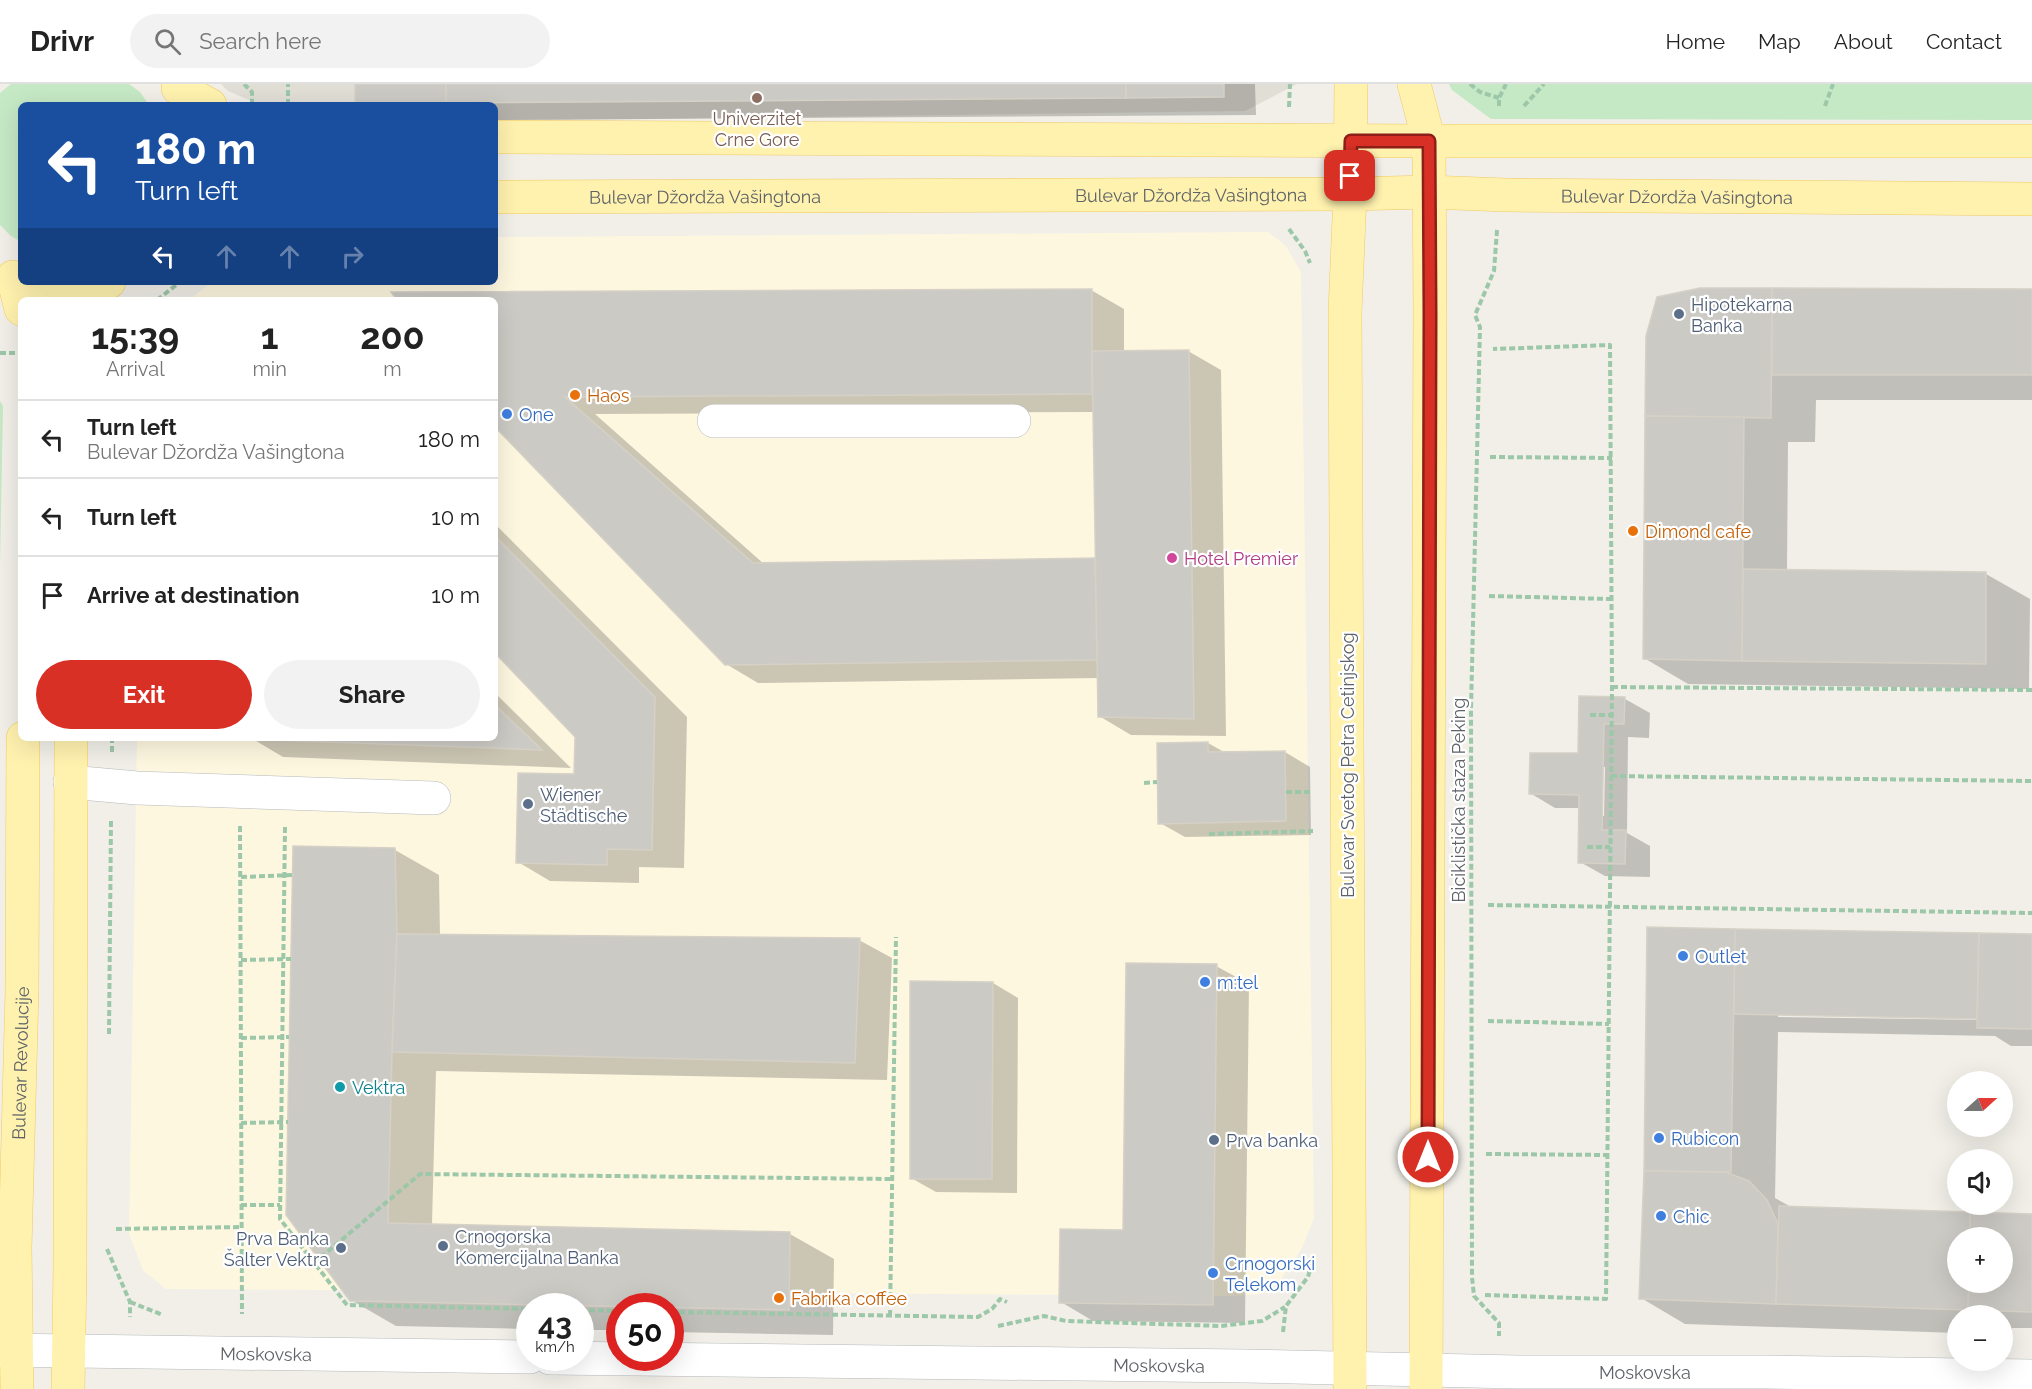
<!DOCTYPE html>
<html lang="en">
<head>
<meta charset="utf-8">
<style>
	:root { --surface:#fff; --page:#f2f2f2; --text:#222; --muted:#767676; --line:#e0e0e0; --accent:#d93025 }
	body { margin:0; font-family:Raleway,sans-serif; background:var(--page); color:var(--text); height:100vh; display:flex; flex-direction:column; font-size:22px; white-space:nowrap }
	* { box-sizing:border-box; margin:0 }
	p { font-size:20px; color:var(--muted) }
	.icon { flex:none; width:33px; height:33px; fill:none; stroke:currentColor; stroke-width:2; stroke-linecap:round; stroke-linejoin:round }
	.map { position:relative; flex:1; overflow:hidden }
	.details { position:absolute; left:18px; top:213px; width:480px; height:444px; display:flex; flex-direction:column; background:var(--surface); border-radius:9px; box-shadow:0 6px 24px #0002 }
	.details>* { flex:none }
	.guide { position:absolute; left:18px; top:18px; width:480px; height:183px; border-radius:9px; box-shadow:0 6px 24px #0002; background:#1a4fa0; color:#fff; overflow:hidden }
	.needle { width:39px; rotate:69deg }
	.fabs { position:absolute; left:1947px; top:987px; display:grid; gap:12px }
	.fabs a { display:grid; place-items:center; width:66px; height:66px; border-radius:50%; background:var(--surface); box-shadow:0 6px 24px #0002; font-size:30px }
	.speed { position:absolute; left:516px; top:1209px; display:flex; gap:12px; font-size:30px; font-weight:700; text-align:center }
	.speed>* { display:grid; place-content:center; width:78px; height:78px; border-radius:50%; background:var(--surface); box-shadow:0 6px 24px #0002; line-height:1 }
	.speed small { font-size:15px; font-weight:400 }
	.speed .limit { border:9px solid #d22; background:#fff; color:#111 }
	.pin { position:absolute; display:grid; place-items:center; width:51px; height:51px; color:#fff; margin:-26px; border-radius:12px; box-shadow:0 3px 9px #0006 }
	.me { position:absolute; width:66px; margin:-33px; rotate:0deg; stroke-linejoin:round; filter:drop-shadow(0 0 4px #0008) }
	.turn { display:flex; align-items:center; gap:21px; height:126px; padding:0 18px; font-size:27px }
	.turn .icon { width:78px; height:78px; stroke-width:2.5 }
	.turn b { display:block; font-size:42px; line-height:51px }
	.lanes { display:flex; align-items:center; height:57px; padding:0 18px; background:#0003; justify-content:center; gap:30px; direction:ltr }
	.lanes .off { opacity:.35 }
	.eta { display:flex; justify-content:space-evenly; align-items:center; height:102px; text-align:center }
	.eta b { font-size:36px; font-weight:700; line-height:42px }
	.cta { display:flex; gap:12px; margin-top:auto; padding:12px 18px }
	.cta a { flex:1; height:69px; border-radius:36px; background:var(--accent); color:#fff; font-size:24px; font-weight:700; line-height:69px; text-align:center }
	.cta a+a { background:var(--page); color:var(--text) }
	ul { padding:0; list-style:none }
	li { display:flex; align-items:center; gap:18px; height:78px; padding:0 18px; border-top:2px solid var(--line) }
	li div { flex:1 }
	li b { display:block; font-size:22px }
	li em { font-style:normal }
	header { display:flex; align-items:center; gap:36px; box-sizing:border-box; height:84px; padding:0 30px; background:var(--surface); border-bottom:2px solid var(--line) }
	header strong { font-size:28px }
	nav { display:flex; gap:33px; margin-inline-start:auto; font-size:21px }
	.search { width:420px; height:54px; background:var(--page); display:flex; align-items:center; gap:15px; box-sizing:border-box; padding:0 21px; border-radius:33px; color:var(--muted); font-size:22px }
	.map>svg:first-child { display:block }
</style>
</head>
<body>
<header>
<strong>Drivr</strong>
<div class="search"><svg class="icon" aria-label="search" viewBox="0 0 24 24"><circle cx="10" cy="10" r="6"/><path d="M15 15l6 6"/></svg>Search here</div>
<nav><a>Home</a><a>Map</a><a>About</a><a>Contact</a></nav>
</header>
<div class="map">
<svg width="2032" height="1305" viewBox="0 0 2032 1305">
	<rect width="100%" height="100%" fill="#f1efe8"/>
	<path fill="#fef7e0" d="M1268,148L1286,162L1301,188L1314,1134L1302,1164L1278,1200L1261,1210L1236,1212L166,1205L143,1186L129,1150L137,654H495V216H189L212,198H495V153Z"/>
	<path fill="#e1ded6" d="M221,0H1297L1245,27L495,37V21H261L228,7Z"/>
	<g fill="#c5e8c5">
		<path d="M11,0H129L140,8L149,21H21V158L11,152L0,141V9Z"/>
		<path d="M1449,0H2032V36L1491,35L1452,6Z"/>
		<path d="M0,317L3,322L0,481Z"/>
	</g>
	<g fill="#0003" fill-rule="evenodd">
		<path d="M356,0H1255L1256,31L495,36V21H361L357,18Z"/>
		<path d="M1091,206L1124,225V268L1188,267L1221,286L1226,652L1131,651L1099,632L1098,594L758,599L726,580L495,341V216H399ZM1094,328L1096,476L764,480L595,330Z"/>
		<path d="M1700,206H2032V316H1816L1815,358H1788L1787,487L1986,490L2030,515L2029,605L1688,600L1644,574Z"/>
		<path d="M495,440L687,633L684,784L639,783V799L550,797L518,778L575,692L576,653L495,567Z"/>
		<path d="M495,609L571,684L283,673L251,654H495Z"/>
		<path d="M1580,614L1625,615L1650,629L1649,654L1628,653L1627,749L1650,762V793L1605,792L1580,778L1581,724H1555L1530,709L1580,671ZM1602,683H1605L1604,732H1601Z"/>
		<path d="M1208,659L1226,669L1285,668L1310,683L1311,751L1185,753L1160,739Z"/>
		<path d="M395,766L439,791L440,852L859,856L892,874L887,996L436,987L432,1141L790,1150L834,1175L833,1251L670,1248V1222H620V1246H580V1222H530V1245L396,1242L351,1216Z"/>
		<path d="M1649,845L2032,851V962H2011L1995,952L1778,948L1775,1114L1793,1124L2032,1132V1244H2012V1250H2002V1232H1958V1249L1685,1240L1641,1214L1645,1087ZM1778,930L1984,933V936L1778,933ZM1958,1154H2002V1198H1958Z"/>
		<path d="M1216,882L1249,900L1245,1239L1093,1237L1061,1218L1124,1147Z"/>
		<path d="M993,899L1018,914L1017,1109L936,1108L911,1094Z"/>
	</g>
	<g fill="#cccac5" stroke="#d6d1c6" stroke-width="1.5">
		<rect x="355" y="0" width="91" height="19"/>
		<path d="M446,0H1126V14L446,19Z"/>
		<path d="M1126,0H1224V13L1126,14Z"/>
		<path d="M1700,204H1772L1771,334L1645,332L1646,252L1657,213Z"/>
		<path d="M1772,204L2032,205V291H1772Z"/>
		<path d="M1092,205V310L565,313L753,479L1095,474L1097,576L725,581L495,343V216H397L391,208Z"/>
		<path d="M1189,266L1194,635L1098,633L1092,267Z"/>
		<path d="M1645,332L1744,333L1742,577L1643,575Z"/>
		<path d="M495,452L655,613L652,766L607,765V781L516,779L518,689L574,690L575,653L495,569Z"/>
		<path d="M1743,485L1986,488V580L1742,577Z"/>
		<path d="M1579,612L1625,613L1624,640H1604L1602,746H1626L1625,780L1578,779L1579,711L1529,710L1530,669H1578Z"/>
		<path d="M495,621L542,666L249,655L495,654Z"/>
		<path d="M1208,658V668L1285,667L1286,737L1158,740L1157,659Z"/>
		<path d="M293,762L395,764L397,850L392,968L388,1139L790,1148L789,1226L350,1217L286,1131Z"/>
		<path d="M1647,843L1735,845L1731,1088L1644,1087Z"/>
		<path d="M1735,845L1979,849L1977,935L1734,930Z"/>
		<path d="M1979,849L2032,850V945L1977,944Z"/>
		<path d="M397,850L860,854L855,979L392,968Z"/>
		<path d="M1126,879L1217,880L1213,1221L1059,1219L1060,1145L1123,1146Z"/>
		<path d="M910,897L993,898L992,1095H910Z"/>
		<path d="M1644,1087L1725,1088L1749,1097L1767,1116L1778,1140L1776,1220L1639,1215Z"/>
		<path d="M1779,1122L1970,1128V1154H1958V1198H1969L1968,1226L1776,1220Z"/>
		<path d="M1970,1128L2032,1130V1228L1968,1226L1969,1198H2002V1154H1970Z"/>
	</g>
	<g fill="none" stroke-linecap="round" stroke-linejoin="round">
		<g stroke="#b5b8bc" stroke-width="34">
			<g id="minor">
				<path d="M714,337H1014"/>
				<path d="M70,698L137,704L434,714"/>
				<path id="s1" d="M0,1266L530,1273"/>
				<path id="s2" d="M550,1274L1245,1282L1517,1288H1766L2032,1292"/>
			</g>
		</g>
		<g stroke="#f2c960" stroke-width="34">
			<g id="major">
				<path d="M1414,0L1429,57L1430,229L1426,1305"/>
				<path d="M178,4L210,21"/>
				<path d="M495,53L1429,57H2032"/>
				<path id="s3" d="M495,113L1350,110L1428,108L1506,111L2032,115"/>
				<path d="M13,193L21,225"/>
				<path d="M27,198C53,207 83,207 109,198"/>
				<path id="s4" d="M17,1305L15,1164L22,907L23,654"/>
				<path d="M68,1305L70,1185L71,654"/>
				<path d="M1350,1305L1345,228L1350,110L1351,0"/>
			</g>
		</g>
		<g stroke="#9cc7a9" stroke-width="4" stroke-dasharray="6 3" stroke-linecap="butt">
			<path d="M244,0L252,8V21"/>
			<path d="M1470,0L1480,8L1499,14"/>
			<path d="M288,21V0"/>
			<path d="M1499,22V14L1506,0"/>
			<path d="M1524,22L1544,0"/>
			<path d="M1825,22L1833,0"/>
			<path d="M1289,23L1290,0"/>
			<path d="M1289,145L1305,167L1310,179"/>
			<path d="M1497,146L1494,187L1475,231L1480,243L1471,625L1472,1193L1474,1212L1499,1239V1252"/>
			<path d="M157,216L180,198"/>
			<path d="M0,269H21"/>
			<path d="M1490,373L1612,374"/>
			<path d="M1489,512L1610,515"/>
			<path d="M1612,603L2032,606"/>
			<path d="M1590,631H1612"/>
			<path d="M112,668V654"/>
			<path d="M1611,692L2032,697"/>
			<path d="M1144,699L1157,698"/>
			<path d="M1286,708H1312"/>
			<path d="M240,742L242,1230"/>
			<path d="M285,743L280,1135L347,1221L530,1225"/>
			<path d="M1209,750L1313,747"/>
			<path d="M1587,763H1610"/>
			<path d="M241,793L293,791"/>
			<path d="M1488,821L2032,829"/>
			<path d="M241,876L291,875"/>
			<path d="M1488,937L1609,940"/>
			<path d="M109,950L111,736"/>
			<path d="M241,954L289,953"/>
			<path d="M241,1039L288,1038"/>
			<path d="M1486,1070L1608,1071"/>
			<path d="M241,1121H280"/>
			<path d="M116,1145L242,1143"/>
			<path d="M107,1165L130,1218V1233"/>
			<path d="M314,1179L420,1090L893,1095"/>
			<path d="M1485,1211L1606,1215L1612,603L1610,261L1493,265"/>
			<path d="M130,1218L163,1231"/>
			<path d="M580,1226L620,1227"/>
			<path d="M670,1228L978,1233L992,1225L1000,1215L1007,1218"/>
			<path d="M890,1232L896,853"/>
			<path d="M998,1242L1044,1232L1066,1237L1221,1242L1262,1237L1285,1223"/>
			<path d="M1283,1248L1286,1222L1308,1193L1312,1179"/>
		</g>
		<use href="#minor" stroke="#fff" stroke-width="33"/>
		<use href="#major" stroke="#fff2af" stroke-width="33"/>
	</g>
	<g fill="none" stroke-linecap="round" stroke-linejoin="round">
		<g stroke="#8d1f18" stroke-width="15">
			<path id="route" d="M1350,92L1351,57H1429L1430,229L1428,1073"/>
		</g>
		<use href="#route" stroke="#d93025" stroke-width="10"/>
	</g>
	<circle fill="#8d6e63" stroke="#fff" stroke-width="2" cx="757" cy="14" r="6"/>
	<g fill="#5c6f8a" stroke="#fff" stroke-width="2">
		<circle cx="1679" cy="230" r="6"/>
		<circle cx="528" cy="720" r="6"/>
		<circle cx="1214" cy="1056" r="6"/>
		<circle cx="443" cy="1162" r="6"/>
		<circle cx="341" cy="1164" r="6"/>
	</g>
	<g fill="#e8710a" stroke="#fff" stroke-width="2">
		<circle cx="575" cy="311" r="6"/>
		<circle cx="1633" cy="447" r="6"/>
		<circle cx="779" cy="1214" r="6"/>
	</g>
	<g fill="#3f7fe0" stroke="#fff" stroke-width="2">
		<circle cx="507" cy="330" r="6"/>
		<circle cx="1683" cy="872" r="6"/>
		<circle cx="1205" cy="898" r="6"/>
		<circle cx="1659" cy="1054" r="6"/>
		<circle cx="1661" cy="1132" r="6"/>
		<circle cx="1213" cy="1189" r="6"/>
	</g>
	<circle fill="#d1479c" stroke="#fff" stroke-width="2" cx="1172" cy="474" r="6"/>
	<circle fill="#0f9aa8" stroke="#fff" stroke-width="2" cx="340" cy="1003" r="6"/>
	<g text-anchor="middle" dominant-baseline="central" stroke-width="4.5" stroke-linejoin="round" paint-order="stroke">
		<g font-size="18" fill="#785e54" stroke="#fff">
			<text x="757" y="34">Univerzitet<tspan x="757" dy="21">Crne Gore</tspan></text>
		</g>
		<g font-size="18" fill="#5f6368" stroke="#fff">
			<text stroke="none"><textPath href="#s3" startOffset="696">Bulevar Džordža Vašingtona</textPath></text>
			<text stroke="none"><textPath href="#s3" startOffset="1182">Bulevar Džordža Vašingtona</textPath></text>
			<text stroke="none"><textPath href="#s3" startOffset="210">Bulevar Džordža Vašingtona</textPath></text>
			<text transform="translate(1347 681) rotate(-90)">Bulevar Svetog Petra Cetinjskog</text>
			<text transform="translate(1458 716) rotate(-90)">Biciklistička staza Peking</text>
			<text stroke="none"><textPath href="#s4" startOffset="326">Bulevar Revolucije</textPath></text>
			<text stroke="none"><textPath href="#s1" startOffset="266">Moskovska</textPath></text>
			<text stroke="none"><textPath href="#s2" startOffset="609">Moskovska</textPath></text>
			<text stroke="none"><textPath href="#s2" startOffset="1095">Moskovska</textPath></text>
		</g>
		<g font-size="18" fill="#4e5e75" stroke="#fff" text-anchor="start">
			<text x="1691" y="220">Hipotekarna<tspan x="1691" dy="21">Banka</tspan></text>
			<text x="540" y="710">Wiener<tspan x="540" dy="21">Städtische</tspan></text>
			<text x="1226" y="1056">Prva banka</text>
			<text x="455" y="1152">Crnogorska<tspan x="455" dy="21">Komercijalna Banka</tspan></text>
			<text x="329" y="1154" text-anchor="end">Prva Banka<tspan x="329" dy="21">Šalter Vektra</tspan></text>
		</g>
		<g font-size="18" fill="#c56008" stroke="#fff" text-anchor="start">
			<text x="587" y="311">Haos</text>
			<text x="1645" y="447">Dimond cafe</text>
			<text x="791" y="1214">Fabrika coffee</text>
		</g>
		<g font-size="18" fill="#366cbe" stroke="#fff" text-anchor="start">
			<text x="519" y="330">One</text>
			<text x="1695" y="872">Outlet</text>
			<text x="1217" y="898">m:tel</text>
			<text x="1671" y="1054">Rubicon</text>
			<text x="1673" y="1132">Chic</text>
			<text x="1225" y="1179">Crnogorski<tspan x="1225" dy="21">Telekom</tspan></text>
		</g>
		<g font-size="18" fill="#b23c85" stroke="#fff" text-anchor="start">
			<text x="1184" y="474">Hotel Premier</text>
		</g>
		<g font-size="18" fill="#0d838f" stroke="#fff" text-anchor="start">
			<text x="352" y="1003">Vektra</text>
		</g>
	</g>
</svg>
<div class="fabs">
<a><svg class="needle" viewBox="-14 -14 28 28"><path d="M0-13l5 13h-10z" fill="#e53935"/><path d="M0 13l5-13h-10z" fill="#767676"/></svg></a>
<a><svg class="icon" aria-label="sound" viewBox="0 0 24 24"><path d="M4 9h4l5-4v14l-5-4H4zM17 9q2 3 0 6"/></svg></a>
<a>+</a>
<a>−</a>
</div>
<div class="speed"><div>43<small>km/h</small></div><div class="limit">50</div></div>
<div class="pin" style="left:1350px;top:92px;background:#d93025"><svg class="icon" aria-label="arrive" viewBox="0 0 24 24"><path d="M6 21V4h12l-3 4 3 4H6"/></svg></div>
<svg class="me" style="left:1428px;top:1073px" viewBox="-20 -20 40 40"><circle r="17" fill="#d93025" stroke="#fff" stroke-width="3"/><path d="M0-11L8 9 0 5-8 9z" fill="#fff"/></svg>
<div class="guide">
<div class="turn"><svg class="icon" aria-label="left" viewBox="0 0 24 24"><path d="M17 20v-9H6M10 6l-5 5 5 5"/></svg><div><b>180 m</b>Turn left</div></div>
<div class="lanes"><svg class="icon" aria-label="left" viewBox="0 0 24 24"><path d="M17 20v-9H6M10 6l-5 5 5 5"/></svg><svg class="icon off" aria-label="ahead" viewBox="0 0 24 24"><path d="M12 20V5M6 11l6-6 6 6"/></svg><svg class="icon off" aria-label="ahead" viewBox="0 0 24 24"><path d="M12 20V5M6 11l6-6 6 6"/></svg><svg class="icon off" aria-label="right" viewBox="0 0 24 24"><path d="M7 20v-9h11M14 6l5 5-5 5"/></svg></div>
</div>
<section class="details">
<div class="eta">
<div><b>15:39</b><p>Arrival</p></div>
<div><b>1</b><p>min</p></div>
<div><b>200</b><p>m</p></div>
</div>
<ul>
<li><svg class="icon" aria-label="left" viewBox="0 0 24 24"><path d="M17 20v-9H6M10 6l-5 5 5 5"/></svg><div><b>Turn left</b><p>Bulevar Džordža Vašingtona</p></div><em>180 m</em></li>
<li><svg class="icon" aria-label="left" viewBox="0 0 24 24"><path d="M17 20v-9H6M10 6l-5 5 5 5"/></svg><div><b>Turn left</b></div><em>10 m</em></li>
<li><svg class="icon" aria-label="arrive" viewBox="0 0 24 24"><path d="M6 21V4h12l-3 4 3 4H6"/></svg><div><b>Arrive at destination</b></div><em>10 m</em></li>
</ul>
<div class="cta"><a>Exit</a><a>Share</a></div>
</section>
</div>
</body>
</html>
